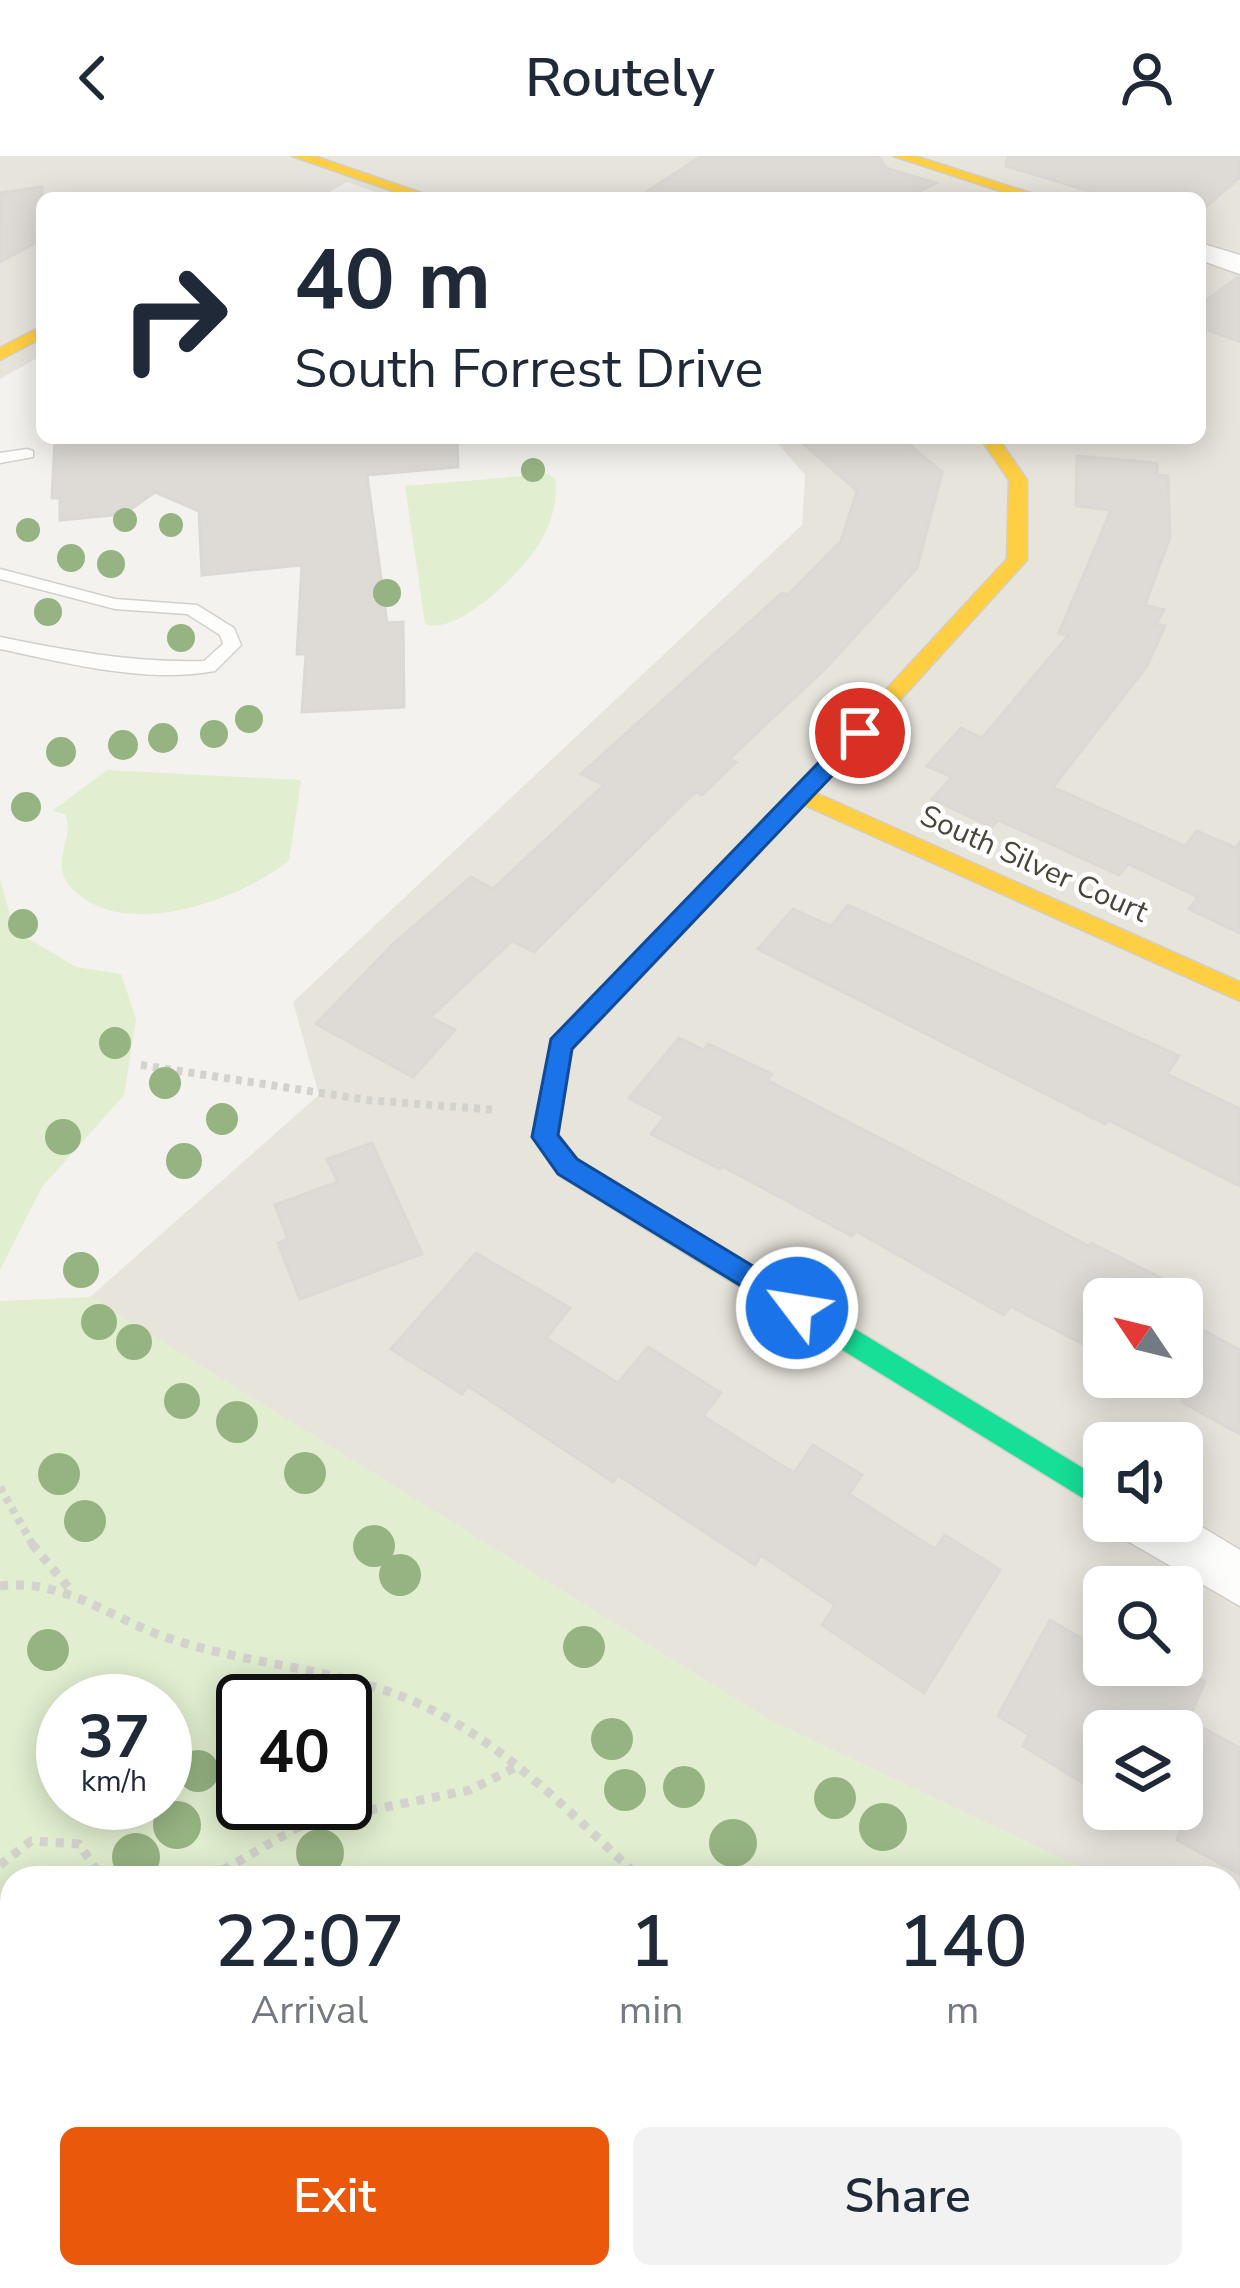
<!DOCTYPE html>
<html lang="en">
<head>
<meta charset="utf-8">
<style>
	:root { --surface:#fff; --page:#f2f2f3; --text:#1f2937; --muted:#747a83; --accent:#ea580c }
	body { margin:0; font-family:"Nunito Sans",sans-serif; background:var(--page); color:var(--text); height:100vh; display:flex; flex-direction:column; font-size:45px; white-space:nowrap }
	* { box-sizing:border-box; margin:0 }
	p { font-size:39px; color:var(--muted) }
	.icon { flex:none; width:66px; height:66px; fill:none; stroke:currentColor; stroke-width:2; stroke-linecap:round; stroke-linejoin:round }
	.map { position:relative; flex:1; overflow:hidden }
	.drawer { position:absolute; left:0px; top:1710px; width:1242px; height:423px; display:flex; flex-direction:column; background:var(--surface); border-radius:36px 36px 0 0; box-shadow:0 6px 30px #0003 }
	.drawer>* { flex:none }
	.banner { position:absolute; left:36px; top:36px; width:1170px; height:252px; border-radius:18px; box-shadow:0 6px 30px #0003; background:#fff; color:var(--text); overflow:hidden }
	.needle { width:78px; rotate:305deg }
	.tools { position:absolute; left:1083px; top:1122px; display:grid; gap:24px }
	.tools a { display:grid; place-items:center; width:120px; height:120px; border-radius:18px; background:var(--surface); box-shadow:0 6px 30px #0003; font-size:60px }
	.speed { position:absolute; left:36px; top:1518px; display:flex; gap:24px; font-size:60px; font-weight:700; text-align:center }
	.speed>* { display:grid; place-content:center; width:156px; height:156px; border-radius:50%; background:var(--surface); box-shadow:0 6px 30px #0003; line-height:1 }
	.speed small { font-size:30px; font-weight:400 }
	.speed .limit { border:6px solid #111; border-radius:18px; background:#fff; color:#111 }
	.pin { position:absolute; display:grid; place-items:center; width:102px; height:102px; color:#fff; margin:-51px; border:6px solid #fff; border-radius:50%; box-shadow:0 3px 12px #0007 }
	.me { position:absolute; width:132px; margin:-66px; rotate:301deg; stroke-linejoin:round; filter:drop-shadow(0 0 9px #0008) }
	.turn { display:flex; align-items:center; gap:42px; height:252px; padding:0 60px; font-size:54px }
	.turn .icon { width:156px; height:156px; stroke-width:2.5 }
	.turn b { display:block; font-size:84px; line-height:102px }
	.eta { display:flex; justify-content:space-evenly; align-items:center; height:204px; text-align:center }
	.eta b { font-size:72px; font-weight:600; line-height:84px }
	.primary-button { display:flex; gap:24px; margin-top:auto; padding:24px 60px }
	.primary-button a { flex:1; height:138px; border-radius:18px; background:var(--accent); color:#fff; font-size:48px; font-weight:600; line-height:138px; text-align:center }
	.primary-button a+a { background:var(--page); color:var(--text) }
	header { display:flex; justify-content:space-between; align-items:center; height:156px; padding:0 60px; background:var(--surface); font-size:54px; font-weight:600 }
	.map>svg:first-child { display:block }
</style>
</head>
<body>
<header><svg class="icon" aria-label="back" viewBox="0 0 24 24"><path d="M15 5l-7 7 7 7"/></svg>Routely<svg class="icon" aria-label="person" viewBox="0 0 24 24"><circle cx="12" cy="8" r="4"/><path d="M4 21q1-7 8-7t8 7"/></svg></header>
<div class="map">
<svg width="1240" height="2132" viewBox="0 0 1240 2132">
	<rect width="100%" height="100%" fill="#f4f2ee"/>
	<path fill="#e7e4dc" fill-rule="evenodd" d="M0,0H1240V1787L1230,1782V1722H1103L771,1565L90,1141L319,939L293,846L802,369L805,319L773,282H1200V42H392L347,26L319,42H42V199L0,223ZM1104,1143H1182V1221H1104ZM1104,1287H1182V1365H1104ZM1104,1431H1182V1509H1104ZM1104,1575H1182V1653H1104Z"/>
	<g fill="#e1eecf" fill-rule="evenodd">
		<path d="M547,318L555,322C558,345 552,365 541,385C526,412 458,481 425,468L405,330Z"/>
		<path d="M107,614L301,624L289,705C240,743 121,789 70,730C49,705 76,680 65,658L52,655Z"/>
		<path d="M0,723L14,774L76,811L121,818L136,863L124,939L42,1031L0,1114Z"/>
		<path d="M90,1141L771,1565L1103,1722H12V2121H1230V1782L1240,1787V2132H0V1145ZM165,1545V1647H63V1545ZM345,1545V1647H243V1545Z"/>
	</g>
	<g fill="#dedbd6" stroke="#dcd9d4" stroke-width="3">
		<path d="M702,0H878L886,12L936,27L905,42H637Z"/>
		<path d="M1008,0H1240V21L1200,56V42H1112L1006,10Z"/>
		<path d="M42,31V83L0,106V37Z"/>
		<path d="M1237,122H1240V186L1200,171V149Z"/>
		<path d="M55,282H457L458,311L367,319L387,467L403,466L404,551L302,556L306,498H297L302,409L202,419L199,355L155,336L124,358L60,364V342H52Z"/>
		<path d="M797,282H901L942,316L917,412L826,512L729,603L736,606L702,639L695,636L534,796L512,785L430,861L455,874L413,921L316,868L393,788L471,721L493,733L604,629L581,618L782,437L788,439L841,385L857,335Z"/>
		<path d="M1077,300L1157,307V319L1168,320L1170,381L1145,449L1164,454L1156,468L1165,470L1147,510L1053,631L1185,690L1197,675L1236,692L1240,686V777L1189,753L1198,741L1128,708L1119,719L998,664L992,671L932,643L952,621L927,610L961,572L982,582L1068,480L1059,477L1111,354L1076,350Z"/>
		<path d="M848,749L1179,900L1167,918L1240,953V1030L1108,964L1105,968L758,793L793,753L831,770Z"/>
		<path d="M679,882L704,894L708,888L772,918L767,924L1089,1090L1091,1087L1203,1143H1104V1199L1010,1150L1004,1159L856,1075L852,1080L722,1010L720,1013L651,978L665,961L629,942Z"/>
		<path d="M372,987L422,1098L300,1143L278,1087L288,1083L275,1049L338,1026L327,1003Z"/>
		<path d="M476,1097L570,1152L546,1182L618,1227L648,1191L721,1237L703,1260L794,1317L813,1289L862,1319L849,1338L935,1393L945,1379L1000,1414L924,1537L822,1469L835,1449L761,1399L755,1409L618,1319L613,1326L468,1230L462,1238L391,1193Z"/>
		<path d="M1182,1163L1240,1194V1278L1182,1246Z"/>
		<path d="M1050,1464L1104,1495V1509H1176L1205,1526L1188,1564L1240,1592V1718L1177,1684L1182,1671V1575H1104V1640L1023,1590L1029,1579L998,1560Z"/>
	</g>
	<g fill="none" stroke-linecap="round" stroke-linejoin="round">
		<g stroke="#d2d0cb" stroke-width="3">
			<g id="lane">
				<path d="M27,293L33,295V301L0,307V297Z"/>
				<path d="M0,413L115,443L197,449L234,472L241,489L215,515C147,528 67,507 0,493V481C68,495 135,507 204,505L223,488L220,479L187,458L115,453L0,423Z"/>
			</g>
		</g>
		<g stroke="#d2d0cb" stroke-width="3">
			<g id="street">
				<path d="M1200,87L1240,99V118L1200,104Z"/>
				<path d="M1182,1359L1240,1394V1450L1124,1383L1116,1365H1182Z"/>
			</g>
		</g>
		<g stroke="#d3cfc5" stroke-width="3">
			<path id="fast" d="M548,953L557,956L561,963L558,979L576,1003L1104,1325V1355L558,1019L532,981L539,956Z"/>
		</g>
		<g stroke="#d3cfc5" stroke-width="3">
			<g id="slow">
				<path d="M292,0H314L436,42H413Z"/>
				<path d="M893,0H915L1046,42H1022Z"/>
				<path d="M42,170V182L0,204V192Z"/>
				<path d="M980,282H998L1027,324V404L816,637L1240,826V845L804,649L572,894L561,963L557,970H539L535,963L551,883L793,634L1007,403L1009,324Z"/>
			</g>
		</g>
		<g stroke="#d3d2cc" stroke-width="8" stroke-dasharray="6 6" stroke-linecap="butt">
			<path d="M141,909L367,944L497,954"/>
			<path d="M0,1331L34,1391"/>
		</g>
		<g stroke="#d3d2cc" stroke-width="9" stroke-dasharray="8 8" stroke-linecap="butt">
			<path d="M32,1388L68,1431"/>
			<path d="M0,1430C66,1422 112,1464 171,1483C241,1506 315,1511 384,1534C487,1568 563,1650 640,1722"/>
			<path d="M0,1709L31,1685L79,1688L102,1722"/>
			<path d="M209,1722L306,1667L470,1634L520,1609"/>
			<path d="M0,1833L12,1832"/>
			<path d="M0,1868L12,1860"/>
			<path d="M1222,2121L1240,2130"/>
		</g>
		<use href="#lane" fill="#fdfdfc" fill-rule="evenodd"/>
		<use href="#street" fill="#fdfdfc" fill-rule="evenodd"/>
		<use href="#fast" fill="#16e098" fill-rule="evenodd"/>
		<use href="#slow" fill="#ffcf43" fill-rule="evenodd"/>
	</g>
	<g fill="#96b382">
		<circle cx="533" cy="314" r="12"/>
		<circle cx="125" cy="364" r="12"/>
		<circle cx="171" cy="369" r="12"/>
		<circle cx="28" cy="374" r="12"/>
		<circle cx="71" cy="402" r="14"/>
		<circle cx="111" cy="408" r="14"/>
		<circle cx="387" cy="437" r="14"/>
		<circle cx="48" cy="456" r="14"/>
		<circle cx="181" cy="482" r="14"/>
		<circle cx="249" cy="563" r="14"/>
		<circle cx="214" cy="578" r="14"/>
		<circle cx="163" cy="582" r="15"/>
		<circle cx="123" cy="589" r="15"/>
		<circle cx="61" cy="596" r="15"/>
		<circle cx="26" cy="651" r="15"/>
		<circle cx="23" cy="768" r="15"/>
		<circle cx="115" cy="887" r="16"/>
		<circle cx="165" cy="927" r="16"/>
		<circle cx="222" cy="963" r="16"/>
		<circle cx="63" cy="981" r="18"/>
		<circle cx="184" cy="1005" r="18"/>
		<circle cx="81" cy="1114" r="18"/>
		<circle cx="99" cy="1166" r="18"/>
		<circle cx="134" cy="1186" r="18"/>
		<circle cx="182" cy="1245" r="18"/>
		<circle cx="237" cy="1266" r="21"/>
		<circle cx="305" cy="1317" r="21"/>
		<circle cx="59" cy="1318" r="21"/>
		<circle cx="85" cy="1365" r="21"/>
		<circle cx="374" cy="1390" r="21"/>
		<circle cx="400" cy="1419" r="21"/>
		<circle cx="584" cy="1491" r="21"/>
		<circle cx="48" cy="1494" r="21"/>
		<circle cx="612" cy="1583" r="21"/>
		<circle cx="198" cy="1615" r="21"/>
		<circle cx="684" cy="1631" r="21"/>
		<circle cx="625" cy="1634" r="21"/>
		<circle cx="835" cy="1642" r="21"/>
		<circle cx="177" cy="1669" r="24"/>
		<circle cx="883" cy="1671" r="24"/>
		<circle cx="733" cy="1687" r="24"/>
		<circle cx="320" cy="1697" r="24"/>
		<circle cx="136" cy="1701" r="24"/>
	</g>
	<path fill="#1a73e8" stroke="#114b97" stroke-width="3" d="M860,570L868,572V582L572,893L558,979L577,1003L807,1143L812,1152L807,1161L797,1164L558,1018L532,981L551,883L852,572Z"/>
	<g text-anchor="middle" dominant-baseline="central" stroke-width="9" stroke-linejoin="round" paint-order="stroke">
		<g font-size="30" fill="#4b4439" stroke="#fff">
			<text transform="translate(1034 708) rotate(24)">South Silver Court</text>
		</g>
	</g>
</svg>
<div class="tools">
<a><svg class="needle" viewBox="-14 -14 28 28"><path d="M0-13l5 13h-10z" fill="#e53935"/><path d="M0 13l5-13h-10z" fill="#747a83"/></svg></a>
<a><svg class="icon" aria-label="sound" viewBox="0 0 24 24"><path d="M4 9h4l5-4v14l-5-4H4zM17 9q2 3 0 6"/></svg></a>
<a><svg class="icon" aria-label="search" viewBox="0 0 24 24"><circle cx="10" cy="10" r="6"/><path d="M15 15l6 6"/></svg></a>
<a><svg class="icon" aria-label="layers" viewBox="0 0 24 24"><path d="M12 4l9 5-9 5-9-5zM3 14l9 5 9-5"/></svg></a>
</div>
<div class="speed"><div>37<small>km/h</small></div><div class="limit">40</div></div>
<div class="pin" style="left:860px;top:577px;background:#d93025"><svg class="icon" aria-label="arrive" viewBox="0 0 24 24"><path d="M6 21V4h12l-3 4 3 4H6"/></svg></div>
<svg class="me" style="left:797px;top:1152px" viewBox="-20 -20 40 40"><circle r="17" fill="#1a73e8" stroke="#fff" stroke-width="3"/><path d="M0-11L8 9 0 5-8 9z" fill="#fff"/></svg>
<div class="banner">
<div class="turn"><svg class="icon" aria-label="right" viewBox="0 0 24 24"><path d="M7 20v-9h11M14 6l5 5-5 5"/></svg><div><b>40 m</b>South Forrest Drive</div></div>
</div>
<section class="drawer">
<div class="eta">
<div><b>22:07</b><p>Arrival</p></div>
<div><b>1</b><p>min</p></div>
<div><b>140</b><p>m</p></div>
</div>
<div class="primary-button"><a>Exit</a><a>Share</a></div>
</section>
</div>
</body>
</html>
